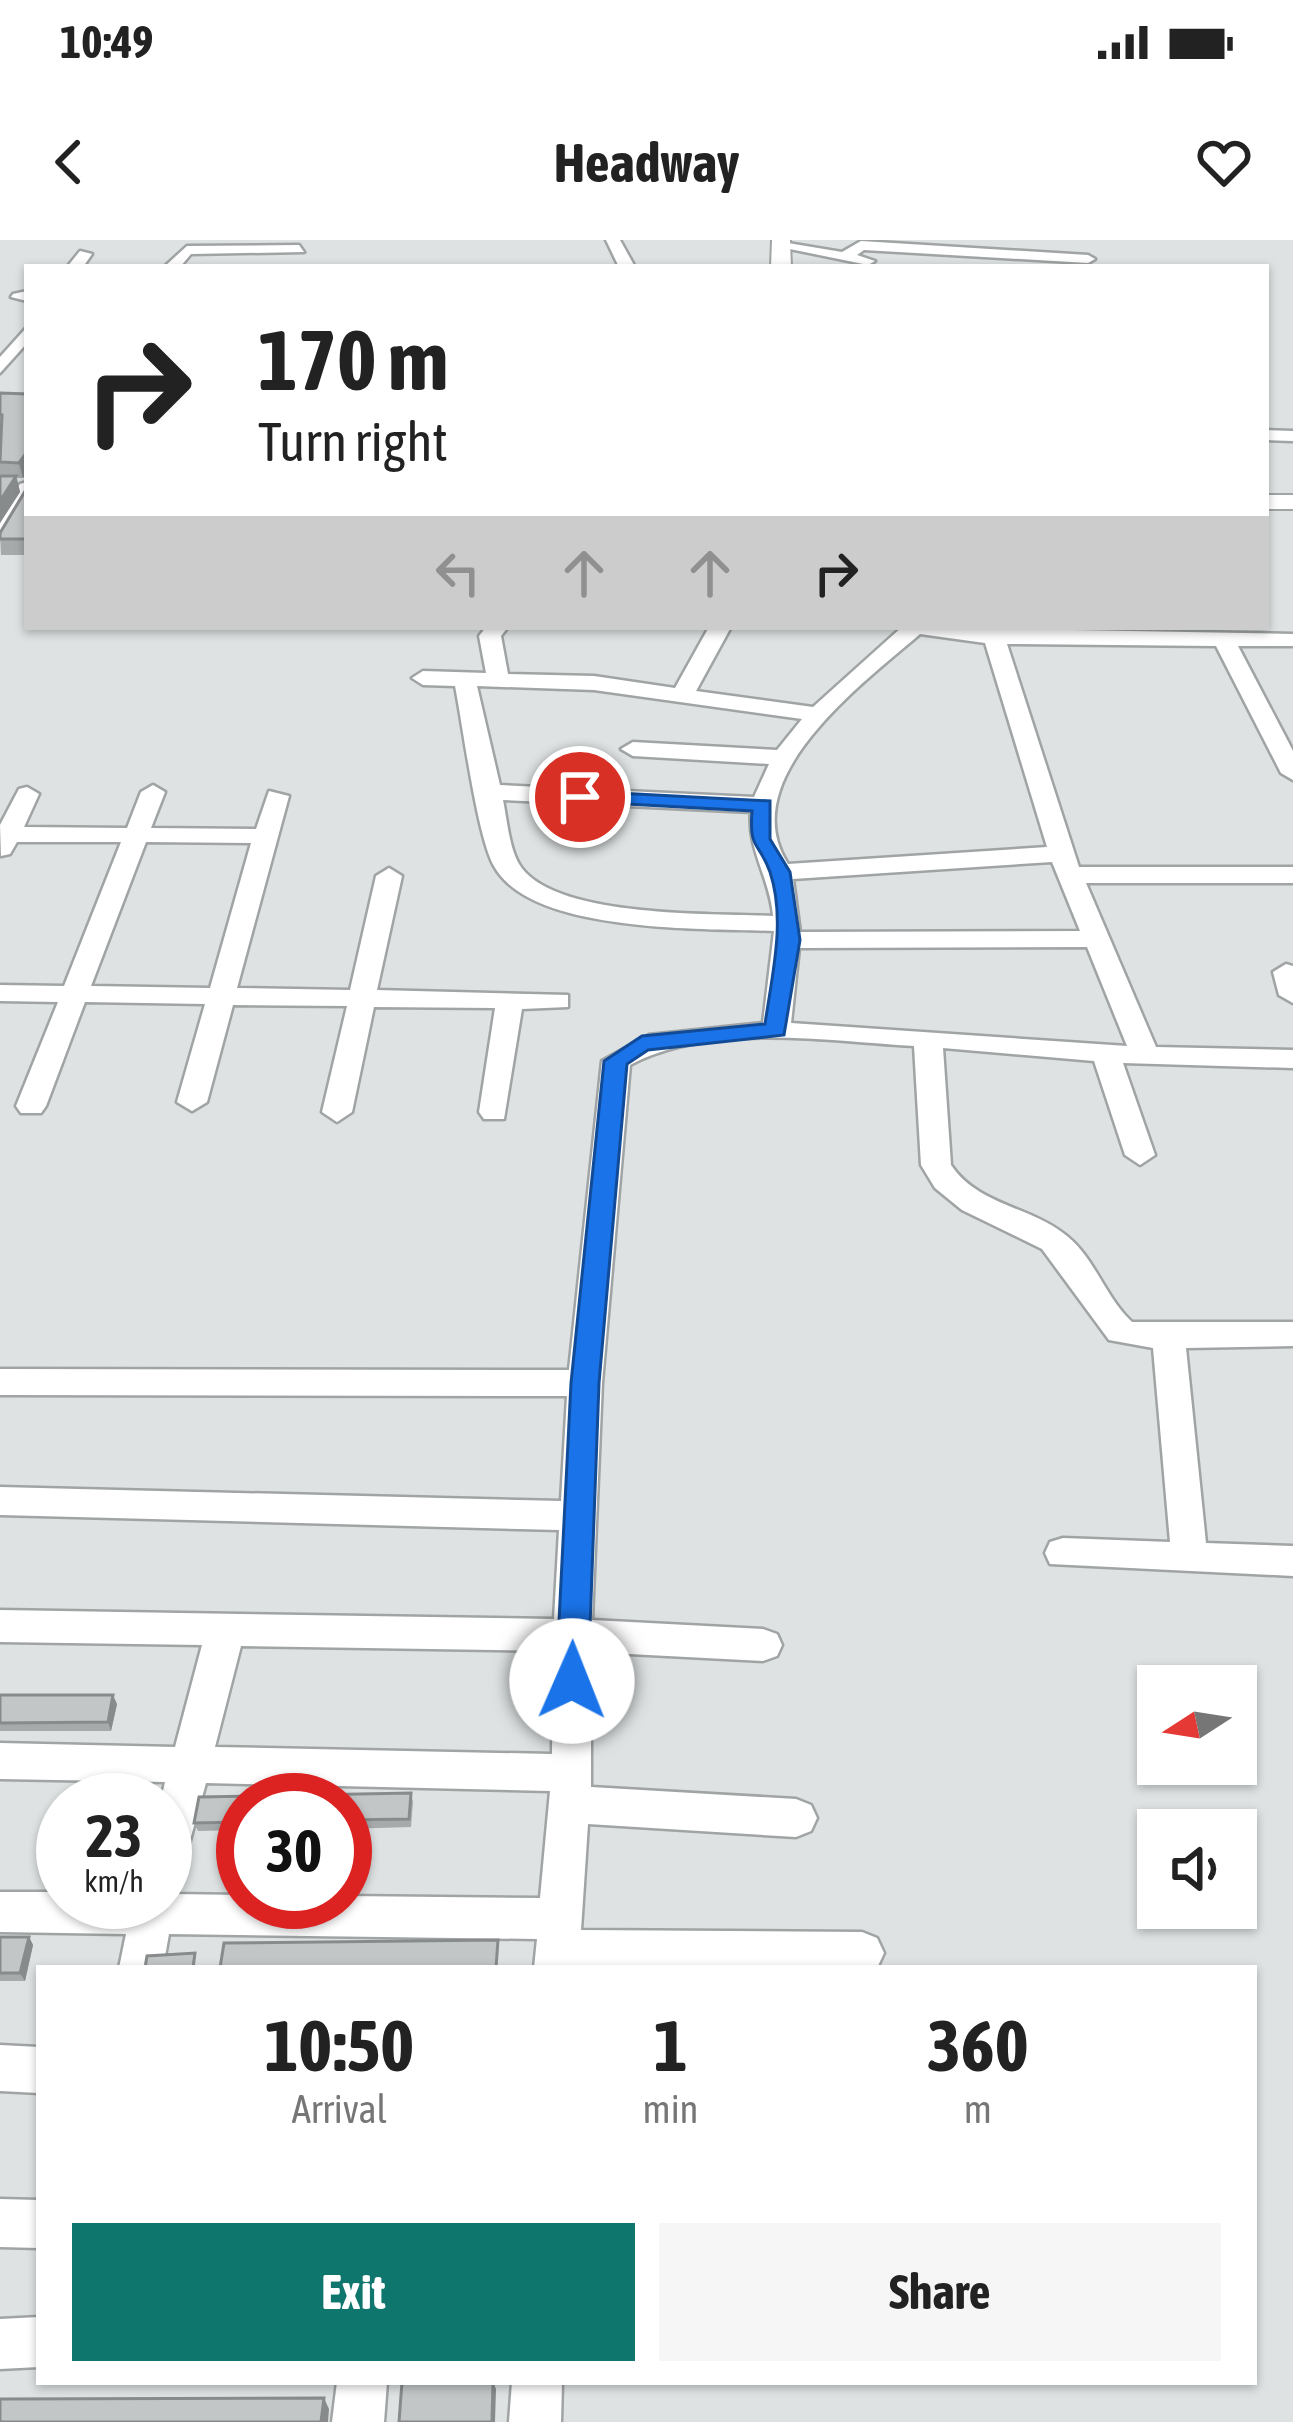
<!DOCTYPE html>
<html lang="en">
<head>
<meta charset="utf-8">
<style>
	:root { --surface:#fff; --page:#f6f6f6; --text:#222; --muted:#767676; --accent:#0f766e }
	body { margin:0; font-family:"Asap Condensed",sans-serif; background:var(--page); color:var(--text); height:100vh; display:flex; flex-direction:column; font-size:45px; white-space:nowrap }
	* { box-sizing:border-box; margin:0 }
	p { font-size:39px; color:var(--muted) }
	.icon { flex:none; width:66px; height:66px; fill:none; stroke:currentColor; stroke-width:2; stroke-linecap:round; stroke-linejoin:round }
	.map { position:relative; flex:1; overflow:hidden }
	.side { position:absolute; left:36px; top:1725px; width:1221px; height:420px; display:flex; flex-direction:column; background:var(--surface); border-radius:0px; box-shadow:0 3px 9px #0004 }
	.side>* { flex:none }
	.top-card { position:absolute; left:24px; top:24px; width:1245px; height:366px; border-radius:0px; box-shadow:0 3px 9px #0004; background:#fff; color:var(--text); overflow:hidden }
	.needle { width:78px; rotate:258deg }
	.buttons { position:absolute; left:1137px; top:1425px; display:grid; gap:24px }
	.buttons a { display:grid; place-items:center; width:120px; height:120px; border-radius:0px; background:var(--surface); box-shadow:0 3px 9px #0004; font-size:60px }
	.speed { position:absolute; left:36px; top:1533px; display:flex; gap:24px; font-size:60px; font-weight:700; text-align:center }
	.speed>* { display:grid; place-content:center; width:156px; height:156px; border-radius:50%; background:var(--surface); box-shadow:0 3px 9px #0004; line-height:1 }
	.speed small { font-size:30px; font-weight:400 }
	.speed .limit { border:18px solid #d22; background:#fff; color:#111 }
	.pin { position:absolute; display:grid; place-items:center; width:102px; height:102px; color:#fff; margin:-51px; border:6px solid #fff; border-radius:50%; box-shadow:0 3px 12px #0007 }
	.me { position:absolute; width:132px; margin:-66px; rotate:1deg; stroke-linejoin:round; filter:drop-shadow(0 0 9px #0008) }
	.turn { display:flex; align-items:center; gap:42px; height:252px; padding:0 36px; font-size:54px }
	.turn .icon { width:156px; height:156px; stroke-width:2.5 }
	.turn b { display:block; font-size:84px; line-height:102px }
	.lanes { display:flex; align-items:center; height:114px; padding:0 36px; background:#0003; justify-content:center; gap:60px; direction:ltr }
	.lanes .off { opacity:.35 }
	.eta { display:flex; justify-content:space-evenly; align-items:center; height:204px; text-align:center }
	.eta b { font-size:72px; font-weight:700; line-height:84px }
	.primary-button { display:flex; gap:24px; margin-top:auto; padding:24px 36px }
	.primary-button a { flex:1; height:138px; border-radius:0px; background:var(--accent); color:#fff; font-size:48px; font-weight:700; line-height:138px; text-align:center }
	.primary-button a+a { background:var(--page); color:var(--text) }
	.status { display:flex; justify-content:space-between; align-items:center; height:84px; padding:0 60px; background:var(--surface); direction:ltr }
	.status svg { height:33px; fill:currentColor }
	header { display:flex; justify-content:space-between; align-items:center; height:156px; padding:0 36px; background:var(--surface); font-size:54px; font-weight:700 }
	.map>svg:first-child { display:block }
</style>
</head>
<body>
<div class="status"><b>10:49</b><svg viewBox="0 0 49 12"><path d="M0 12V9h3v3zM5 12V6h3v6zM10 12V3h3v9zM15 12V0h3v12zM26 1h20v11H26zM47 4h2v5h-2z"/></svg></div>
<header><svg class="icon" aria-label="back" viewBox="0 0 24 24"><path d="M15 5l-7 7 7 7"/></svg>Headway<svg class="icon" aria-label="heart" viewBox="0 0 24 24"><path d="M12 20l-8-8c-3-5 5-10 8-4 3-6 11-1 8 4z"/></svg></header>
<div class="map">
<svg width="1293" height="2182" viewBox="0 0 1293 2182">
	<rect width="100%" height="100%" fill="#dee2e2"/>
	<g fill="none" stroke-linecap="round" stroke-linejoin="round">
		<g stroke="#a0a4a5" stroke-width="5">
			<g id="minor">
				<path d="M606,0H620L635,27H619Z"/>
				<path d="M861,1L1088,15L1095,19L1088,23L864,10L857,15L875,21L868,25L775,6L782,2L842,12Z"/>
				<path d="M299,5L304,12L191,14L180,27H164L187,6Z"/>
				<path d="M80,11L92,14L83,27H67Z"/>
				<path d="M27,51V61L11,57L13,54Z"/>
				<path d="M27,87V103L0,133V117Z"/>
				<path d="M1266,190L1293,191V201L1266,200Z"/>
				<path d="M27,242V264L7,296L0,298V276L20,244Z"/>
				<path d="M486,387H508L501,396L508,434L594,436L675,448L709,387H731L696,451L813,467L902,387L1293,394V406H1238L1293,511V540L1281,533L1216,406L1007,404L1079,627H1293V643H1086L1156,807L1293,810V828L1123,823L1155,915L1140,925L1125,915L1094,821L943,808L951,925C977,964 1027,966 1063,993C1094,1015 1104,1056 1132,1082H1293V1106L1186,1108L1206,1303L1293,1306V1336L1050,1324L1045,1313L1050,1302L1063,1298L1170,1302L1153,1108L1109,1100L1042,1009L962,970L935,948L921,925L914,806C825,801 711,782 630,825L602,1143L592,1380L763,1389L777,1394L782,1405L777,1416L763,1421L591,1412V1547L796,1559L811,1565L817,1578L811,1591L796,1597L588,1584L581,1690L862,1692L877,1698L884,1713L877,1728H534L537,1699L169,1694L163,1728H119L126,1694L0,1692V1652H63V1662H165V1646L172,1654L243,1655V1662H345V1656L540,1658L550,1551L206,1543L180,1636L165,1641V1560H161L165,1542L0,1539V1503L175,1507L202,1405L0,1402V1370L554,1379L559,1290L0,1275V1247L561,1261L567,1156L0,1155V1129L569,1130L602,821L649,795L763,783L774,691C705,688 531,694 494,626C477,596 463,486 455,446L423,445L412,438L423,431L486,433L479,396ZM920,394L985,403L1047,607L788,624C733,539 862,444 920,394ZM477,446L594,450L802,479L777,510L633,502L621,509L633,516L769,524L754,557L500,545ZM503,560L751,572C747,609 770,638 773,676C716,673 552,679 519,624C509,607 507,579 503,560ZM1052,622L1080,691L800,692L793,639ZM1087,707L1127,806L791,783L799,708ZM241,1406L553,1411L552,1514L215,1507Z"/>
				<path d="M153,545L165,552L151,588L256,589L269,551L289,556L237,748L350,750L376,636L389,628L402,636L377,750L568,755V767L522,769L504,879H484L479,872L495,768L374,767L352,872L337,882L322,872L347,766L233,765L207,862L192,871L177,862L205,764L85,762L46,866L41,873H21L16,866L58,762L0,761V745L64,746L121,602H17L10,614L1,616L0,585L19,549L27,547L39,554L24,587L127,588L141,552ZM146,602L251,603L210,748L91,746Z"/>
				<path d="M1286,724L1293,726V763L1279,755L1273,732Z"/>
				<path d="M0,1805L39,1807V1853L0,1851Z"/>
				<path d="M0,1959L39,1960V2008L0,2007Z"/>
				<path d="M39,2077V2127L0,2129V2079Z"/>
				<path d="M337,2142H387L384,2182H332Z"/>
				<path d="M512,2142H562L561,2182H509Z"/>
			</g>
		</g>
		<g stroke="#a0a4a5" stroke-width="4">
			<g id="tertiary">
				<path d="M772,0H790L791,27H771Z"/>
				<rect x="1266" y="255" width="27" height="14"/>
			</g>
		</g>
		<use href="#minor" fill="#fff" fill-rule="evenodd"/>
		<use href="#tertiary" fill="#fff" fill-rule="evenodd"/>
	</g>
	<g fill="#a7aaab">
		<path d="M0,153L27,154V233L23,238H17L20,252L0,283Z"/>
		<path d="M27,248V315H1L0,293Z"/>
		<path d="M0,1455L117,1464L111,1491H0Z"/>
		<path d="M411,1553L413,1562L411,1587L345,1589V1560H243V1590L198,1591L194,1583L199,1557Z"/>
		<path d="M0,1697H29L33,1705L25,1741H0Z"/>
	</g>
	<g fill="#888b8b">
		<path d="M27,212V233L23,238L19,223Z"/>
		<path d="M16,236L20,252L0,283V261Z"/>
		<path d="M113,1455L117,1464L111,1491L108,1482Z"/>
		<path d="M29,1697L33,1705L25,1741L20,1733Z"/>
		<path d="M493,2142L496,2149L495,2182H492Z"/>
		<path d="M324,2158L329,2169L328,2182H321Z"/>
	</g>
	<g fill="#c2c6c7" stroke="#888b8b" stroke-width="3">
		<path d="M0,153L27,154V212L19,223L0,222L2,175H0Z"/>
		<path d="M0,236H16L0,261Z"/>
		<path d="M27,248V299H0V293Z"/>
		<path d="M0,1455H113L108,1482L0,1483Z"/>
		<path d="M411,1553L409,1579L345,1580V1560H243V1582L194,1583L199,1557Z"/>
		<path d="M0,1697H29L20,1733H0Z"/>
		<path d="M498,1700L496,1728H220L224,1703Z"/>
		<path d="M195,1713L193,1728H145L147,1716Z"/>
		<path d="M402,2142H493L492,2182H399Z"/>
		<path d="M324,2158L321,2182H0V2159Z"/>
	</g>
	<path fill="#1a73e8" stroke="#114b97" stroke-width="3" d="M580,551L770,561V599L790,632L800,700L784,795L648,810L627,824L599,1143L588,1441L584,1451H561L556,1441L571,1143L604,821L642,796L765,784C772,735 786,680 770,632C759,601 749,611 752,571L573,561L570,557Z"/>
</svg>
<div class="buttons">
<a><svg class="needle" viewBox="-14 -14 28 28"><path d="M0-13l5 13h-10z" fill="#e53935"/><path d="M0 13l5-13h-10z" fill="#767676"/></svg></a>
<a><svg class="icon" aria-label="sound" viewBox="0 0 24 24"><path d="M4 9h4l5-4v14l-5-4H4zM17 9q2 3 0 6"/></svg></a>
</div>
<div class="speed"><div>23<small>km/h</small></div><div class="limit">30</div></div>
<div class="pin" style="left:580px;top:557px;background:#d93025"><svg class="icon" aria-label="arrive" viewBox="0 0 24 24"><path d="M6 21V4h12l-3 4 3 4H6"/></svg></div>
<svg class="me" style="left:572px;top:1441px" viewBox="-20 -20 40 40"><circle r="19" fill="#fff"/><path d="M0-13L10 11 0 6-10 11z" fill="#1a73e8"/></svg>
<div class="top-card">
<div class="turn"><svg class="icon" aria-label="right" viewBox="0 0 24 24"><path d="M7 20v-9h11M14 6l5 5-5 5"/></svg><div><b>170 m</b>Turn right</div></div>
<div class="lanes"><svg class="icon off" aria-label="left" viewBox="0 0 24 24"><path d="M17 20v-9H6M10 6l-5 5 5 5"/></svg><svg class="icon off" aria-label="ahead" viewBox="0 0 24 24"><path d="M12 20V5M6 11l6-6 6 6"/></svg><svg class="icon off" aria-label="ahead" viewBox="0 0 24 24"><path d="M12 20V5M6 11l6-6 6 6"/></svg><svg class="icon" aria-label="right" viewBox="0 0 24 24"><path d="M7 20v-9h11M14 6l5 5-5 5"/></svg></div>
</div>
<section class="side">
<div class="eta">
<div><b>10:50</b><p>Arrival</p></div>
<div><b>1</b><p>min</p></div>
<div><b>360</b><p>m</p></div>
</div>
<div class="primary-button"><a>Exit</a><a>Share</a></div>
</section>
</div>
</body>
</html>
